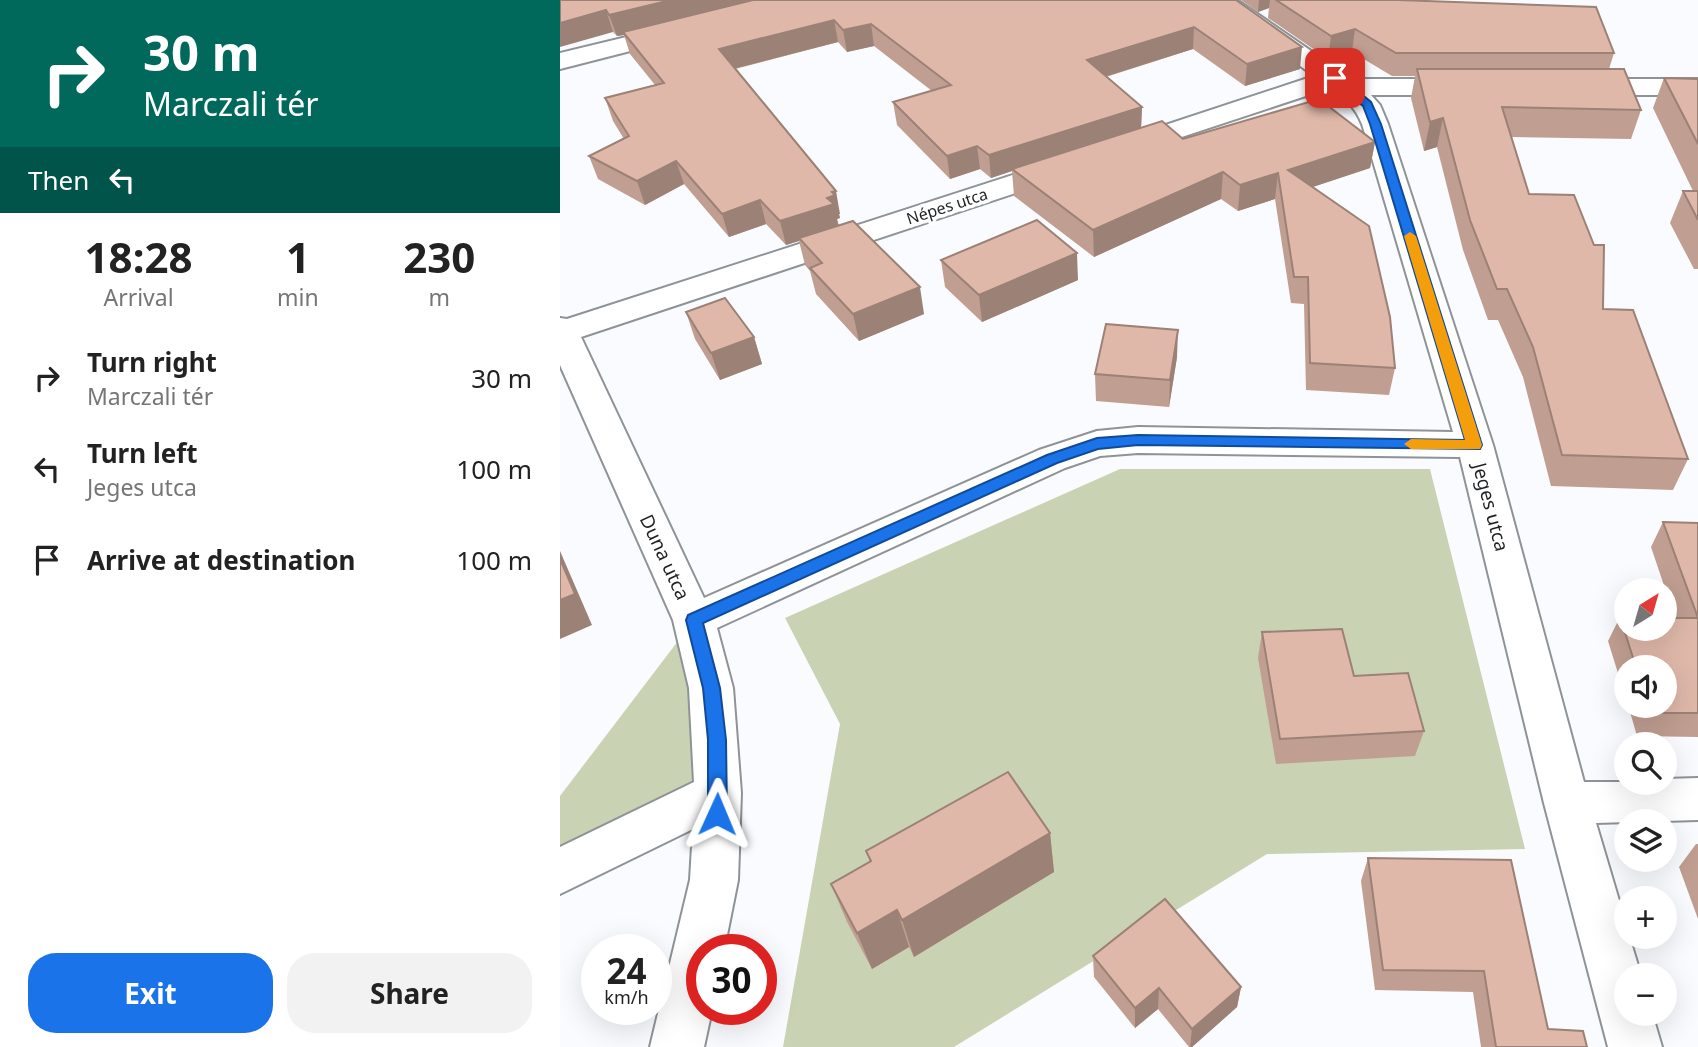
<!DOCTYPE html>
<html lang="en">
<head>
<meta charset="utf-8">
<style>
	:root { --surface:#fff; --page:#f2f2f2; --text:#222; --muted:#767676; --accent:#1a73e8 }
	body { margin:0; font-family:"Noto Sans",sans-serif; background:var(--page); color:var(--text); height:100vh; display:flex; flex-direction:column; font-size:26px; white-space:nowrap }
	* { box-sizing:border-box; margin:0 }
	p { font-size:23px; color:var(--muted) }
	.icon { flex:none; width:38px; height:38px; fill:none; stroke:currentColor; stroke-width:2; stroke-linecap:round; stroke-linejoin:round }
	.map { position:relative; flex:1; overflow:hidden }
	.sheet { display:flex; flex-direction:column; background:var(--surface); width:560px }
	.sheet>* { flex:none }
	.top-card { background:#00695c; color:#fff; overflow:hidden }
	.needle { width:46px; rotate:37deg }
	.controls { position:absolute; left:1054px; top:578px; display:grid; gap:14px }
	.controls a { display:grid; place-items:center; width:63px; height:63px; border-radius:50%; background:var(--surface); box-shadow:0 7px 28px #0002; font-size:35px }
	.speed { position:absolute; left:21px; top:934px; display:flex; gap:14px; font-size:35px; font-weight:700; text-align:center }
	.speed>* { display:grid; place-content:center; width:91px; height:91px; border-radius:50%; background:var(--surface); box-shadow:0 7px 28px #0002; line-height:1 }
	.speed small { font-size:18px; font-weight:400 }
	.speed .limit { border:10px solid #d22; background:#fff; color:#111 }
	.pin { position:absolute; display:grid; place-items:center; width:60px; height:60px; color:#fff; margin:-30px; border-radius:14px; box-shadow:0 4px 10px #0006 }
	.me { position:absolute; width:77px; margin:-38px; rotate:1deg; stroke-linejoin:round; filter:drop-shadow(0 0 5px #0008) }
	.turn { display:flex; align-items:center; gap:24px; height:147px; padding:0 28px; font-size:32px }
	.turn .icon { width:91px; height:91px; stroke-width:2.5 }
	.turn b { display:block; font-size:49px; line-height:60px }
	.then { display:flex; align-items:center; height:66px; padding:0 28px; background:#0003; gap:14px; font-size:26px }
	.eta { display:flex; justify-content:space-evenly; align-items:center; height:119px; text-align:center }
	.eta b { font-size:42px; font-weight:700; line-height:49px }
	.button { display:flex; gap:14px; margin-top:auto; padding:14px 28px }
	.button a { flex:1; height:80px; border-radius:28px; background:var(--accent); color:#fff; font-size:28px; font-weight:700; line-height:80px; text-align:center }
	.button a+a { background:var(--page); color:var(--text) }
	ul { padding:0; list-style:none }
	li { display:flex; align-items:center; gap:21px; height:91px; padding:0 28px }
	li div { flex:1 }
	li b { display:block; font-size:26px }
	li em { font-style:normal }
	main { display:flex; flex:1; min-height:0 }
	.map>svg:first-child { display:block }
</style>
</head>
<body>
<main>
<section class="sheet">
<div class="top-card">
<div class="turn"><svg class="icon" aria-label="right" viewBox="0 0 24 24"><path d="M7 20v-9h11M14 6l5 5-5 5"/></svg><div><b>30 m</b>Marczali tér</div></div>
<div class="then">Then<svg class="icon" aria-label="left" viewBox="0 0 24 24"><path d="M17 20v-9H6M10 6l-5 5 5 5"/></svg></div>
</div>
<div class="eta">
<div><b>18:28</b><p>Arrival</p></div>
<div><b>1</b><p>min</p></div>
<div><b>230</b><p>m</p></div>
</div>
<ul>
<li><svg class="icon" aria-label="right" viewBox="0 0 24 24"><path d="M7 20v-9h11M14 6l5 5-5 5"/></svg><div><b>Turn right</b><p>Marczali tér</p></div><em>30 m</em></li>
<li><svg class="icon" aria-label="left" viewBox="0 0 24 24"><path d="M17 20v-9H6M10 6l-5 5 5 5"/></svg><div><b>Turn left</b><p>Jeges utca</p></div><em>100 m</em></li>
<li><svg class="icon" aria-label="arrive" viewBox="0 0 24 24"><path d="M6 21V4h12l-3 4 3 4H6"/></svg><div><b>Arrive at destination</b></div><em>100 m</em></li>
</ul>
<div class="button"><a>Exit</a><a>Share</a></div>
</section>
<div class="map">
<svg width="1138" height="1047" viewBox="0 0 1138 1047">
	<rect width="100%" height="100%" fill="#fafbfe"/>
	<g fill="#c9d3b3">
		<path d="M560,469H870L965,849L707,854L394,1047H223L280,724L225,618Z"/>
		<path d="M134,620L158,793L0,871V796Z"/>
	</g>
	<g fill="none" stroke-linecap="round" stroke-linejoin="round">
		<g stroke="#8e9398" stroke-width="4">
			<g id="minor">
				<path d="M650,0H677L792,79H905L914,82L918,87L914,92L905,95H811L820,105L828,124L933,445L1024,782H1104V779L1138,778V820L1036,823L1066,924V936H1069L1081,975H1066V1013H1092L1102,1047H1048L984,803L900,457L578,453L540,456L505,468L157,628L173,688L181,793L178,880L164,950H142V1010H152L144,1047H90L130,880L133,829L0,894V847L134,782L129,688L113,620L0,365V318L7,319L493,162L503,160L513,162L517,168L513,174L21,337L144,598L479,450L537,431L578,427L893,432L802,124C795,107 785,98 770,88L564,156L554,154L550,148L554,142L754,76Z"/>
				<path d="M116,25L125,27L128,32L125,37L0,69V53Z"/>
				<path d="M1018,79H1138V95H1018L1009,92L1005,87L1009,82Z"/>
			</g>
		</g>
		<use href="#minor" fill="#fff" fill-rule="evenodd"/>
	</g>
	<g fill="#c09e91">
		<path d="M0,0H676L740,69L685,86L633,49L546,77L582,107L581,128L623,139L815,142L810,168L753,187L835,368L829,395L746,390L744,304L731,303L715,199L678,211L661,199L534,257L454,196L452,171L431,178L420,169L390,179L337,125L333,102L372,91L314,46L287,52L278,42L175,69L280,214H279L280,218L277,219L279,226L364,314L299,341L256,294L250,271L245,265L239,241L226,245L206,224L169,237L124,184L85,205L38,179L29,156L64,139L53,121L45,98L95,85L70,54L64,35L57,36L53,32Z"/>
		<path d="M681,0H838L1054,53L1049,69L1081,110L1071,139L951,137L969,194L1043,309L1128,459L1113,490L991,486L963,377L938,320H928L903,250L877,147L864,151L851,98L855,76H832L792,52L768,59L708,18L709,8L698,12Z"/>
		<path d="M1104,78L1138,79V269H1134L1110,223L1123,191H1133L1093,108Z"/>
		<path d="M381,260L518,280L422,322L385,287Z"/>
		<path d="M126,312L194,337L202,364L160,380L135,339Z"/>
		<path d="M617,357L609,407L536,401L535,374Z"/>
		<path d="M1103,522L1138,523V737L1077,736L1068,705H1104V667H1066V699L1048,641L1060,617L1115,618L1091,547Z"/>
		<path d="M702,632L794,676L864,731L855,756L716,764L698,658Z"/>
		<path d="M490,833L494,872L354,957L349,947L312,969L287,922L271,884L310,862L306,851Z"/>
		<path d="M1136,844H1138V919L1119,867Z"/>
		<path d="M808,858L988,1029L1027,1047H921L913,992L815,990L801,881Z"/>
		<path d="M533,956L681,987L677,1007L632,1047H629L598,1009L575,1028L534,977Z"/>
	</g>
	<g fill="#9c8176">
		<path d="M111,0H205L63,32L64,35L57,36L49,15Z"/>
		<path d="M699,0H710L709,8L698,12Z"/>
		<path d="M46,10L53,32L0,47V23Z"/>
		<path d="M274,20L278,42L165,71L159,49Z"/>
		<path d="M311,24L314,46L287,52L283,30Z"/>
		<path d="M634,27L633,49L528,82L527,60Z"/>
		<path d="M795,29L792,52L768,59L771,36Z"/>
		<path d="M742,47L740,69L685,86L687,64Z"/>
		<path d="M582,107L581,129L452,169V171L431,178L429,155Z"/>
		<path d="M883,118L877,147L864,151L870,122Z"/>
		<path d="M815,142L810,168L725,196L728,170Z"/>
		<path d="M417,146L420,169L390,179L387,156Z"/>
		<path d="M116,161L124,184L85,205L77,181Z"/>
		<path d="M663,172L661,199L534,257L533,230Z"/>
		<path d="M718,173L715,199L678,211L680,185Z"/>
		<path d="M276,191L280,214H279L280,218L277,219L279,228L239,238V241L226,245L220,221L267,198L272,192Z"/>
		<path d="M200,200L206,224L169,237L162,214Z"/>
		<path d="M517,253L518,280L422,322L419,295Z"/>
		<path d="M360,287L364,314L299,341L293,314Z"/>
		<path d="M618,330L617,357L609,407L610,380Z"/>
		<path d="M194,337L202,364L160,380L151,353Z"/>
		<path d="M0,551L32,625L0,639Z"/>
		<path d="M490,833L494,872L354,957L342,920Z"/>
		<path d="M337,910L349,947L312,969L297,933Z"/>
		<path d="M681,987L677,1007L632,1047H630L632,1029Z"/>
		<path d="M599,988L598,1009L575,1028V1008Z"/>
	</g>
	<g fill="#dfb8a9" stroke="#9c8176" stroke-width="2">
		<path d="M0,0H111L49,15L46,10L0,23Z"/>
		<path d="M193,0H676L742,47L687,64L634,27L527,60L582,107L429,155L417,146L387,156L333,102L391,85L311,24L283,30L274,20L159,49L276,191L272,192L275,195L267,198L274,204L220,221L200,200L162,214L116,161L77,181L29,156L69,136L45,98L104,83L63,32Z"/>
		<path d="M716,0H838L1036,7L1054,53H836L795,29L771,36Z"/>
		<path d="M857,69H1064L1081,110L942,107L969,194L1014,195L1034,245H1044L1043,309L1073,310L1128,459L1002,455L973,347L947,289H937L910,220L883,118L870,122Z"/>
		<path d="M1104,78L1138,79V144Z"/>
		<path d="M759,99L815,142L728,170L809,226L830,317L835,368L750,363L748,277H734L718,173L680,185L663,172L533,230L452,169L602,121L623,139Z"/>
		<path d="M1123,191H1138V220Z"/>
		<path d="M477,220L517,253L419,295L381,260Z"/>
		<path d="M293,221L360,287L293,314L250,268L262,263L239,238Z"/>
		<path d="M165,298L194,337L151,353L126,312Z"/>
		<path d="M546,324L618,330L610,380L535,374Z"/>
		<path d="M1103,522L1138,523V713H1091L1088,705H1104V667H1076L1060,617H1066V628H1104V618H1138Z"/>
		<path d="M0,559L15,594L0,600Z"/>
		<path d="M782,629L794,676L848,673L864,731L720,739L702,632Z"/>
		<path d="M448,772L490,833L342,920L337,910L297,933L271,884L311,861L306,851Z"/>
		<path d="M808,858L951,860L988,1029L1023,1031L1027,1047H936L924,971L823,970Z"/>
		<path d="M605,899L681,987L632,1029L599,988L575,1008L533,956Z"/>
	</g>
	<path fill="#1a73e8" stroke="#114b97" stroke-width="2" d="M771,76H779L811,102L821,124L922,445L920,449L578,445L538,449L497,463L143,623L160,688L166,740L167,814L164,821L157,823L150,821L148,814V740L143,688L126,620L128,615L487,455L537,438L578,435L905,440L810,124L803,106L771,81Z"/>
	<path fill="#f59e0b" d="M850,232L856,236L922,445L920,449H851L844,444L851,439L905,440L844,236Z"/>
	<g text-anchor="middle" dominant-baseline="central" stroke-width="7" stroke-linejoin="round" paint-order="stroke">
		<g font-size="16" fill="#1f2123" stroke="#fff">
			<text transform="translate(387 206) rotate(-18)">Népes utca</text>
		</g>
		<g font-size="19" fill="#1f2123" stroke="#fff">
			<text transform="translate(931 507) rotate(75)">Jeges utca</text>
			<text transform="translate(105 557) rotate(65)">Duna utca</text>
		</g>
	</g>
</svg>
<div class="controls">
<a><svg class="needle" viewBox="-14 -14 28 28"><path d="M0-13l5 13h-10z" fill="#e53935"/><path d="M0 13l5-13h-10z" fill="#767676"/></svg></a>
<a><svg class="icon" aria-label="sound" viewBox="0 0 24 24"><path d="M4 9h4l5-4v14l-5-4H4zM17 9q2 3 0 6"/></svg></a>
<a><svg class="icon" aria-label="search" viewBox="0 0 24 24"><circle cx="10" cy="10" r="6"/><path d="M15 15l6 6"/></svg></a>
<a><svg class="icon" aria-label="layers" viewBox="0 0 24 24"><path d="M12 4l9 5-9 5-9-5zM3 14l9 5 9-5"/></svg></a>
<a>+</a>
<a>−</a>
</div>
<div class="speed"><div>24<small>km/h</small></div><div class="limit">30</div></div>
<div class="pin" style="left:775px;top:78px;background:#d93025"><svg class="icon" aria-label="arrive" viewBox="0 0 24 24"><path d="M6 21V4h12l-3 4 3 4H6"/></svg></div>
<svg class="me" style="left:157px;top:814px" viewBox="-20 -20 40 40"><path d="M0-17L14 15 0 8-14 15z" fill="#1a73e8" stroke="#fff" stroke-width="4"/></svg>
</div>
</main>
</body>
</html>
